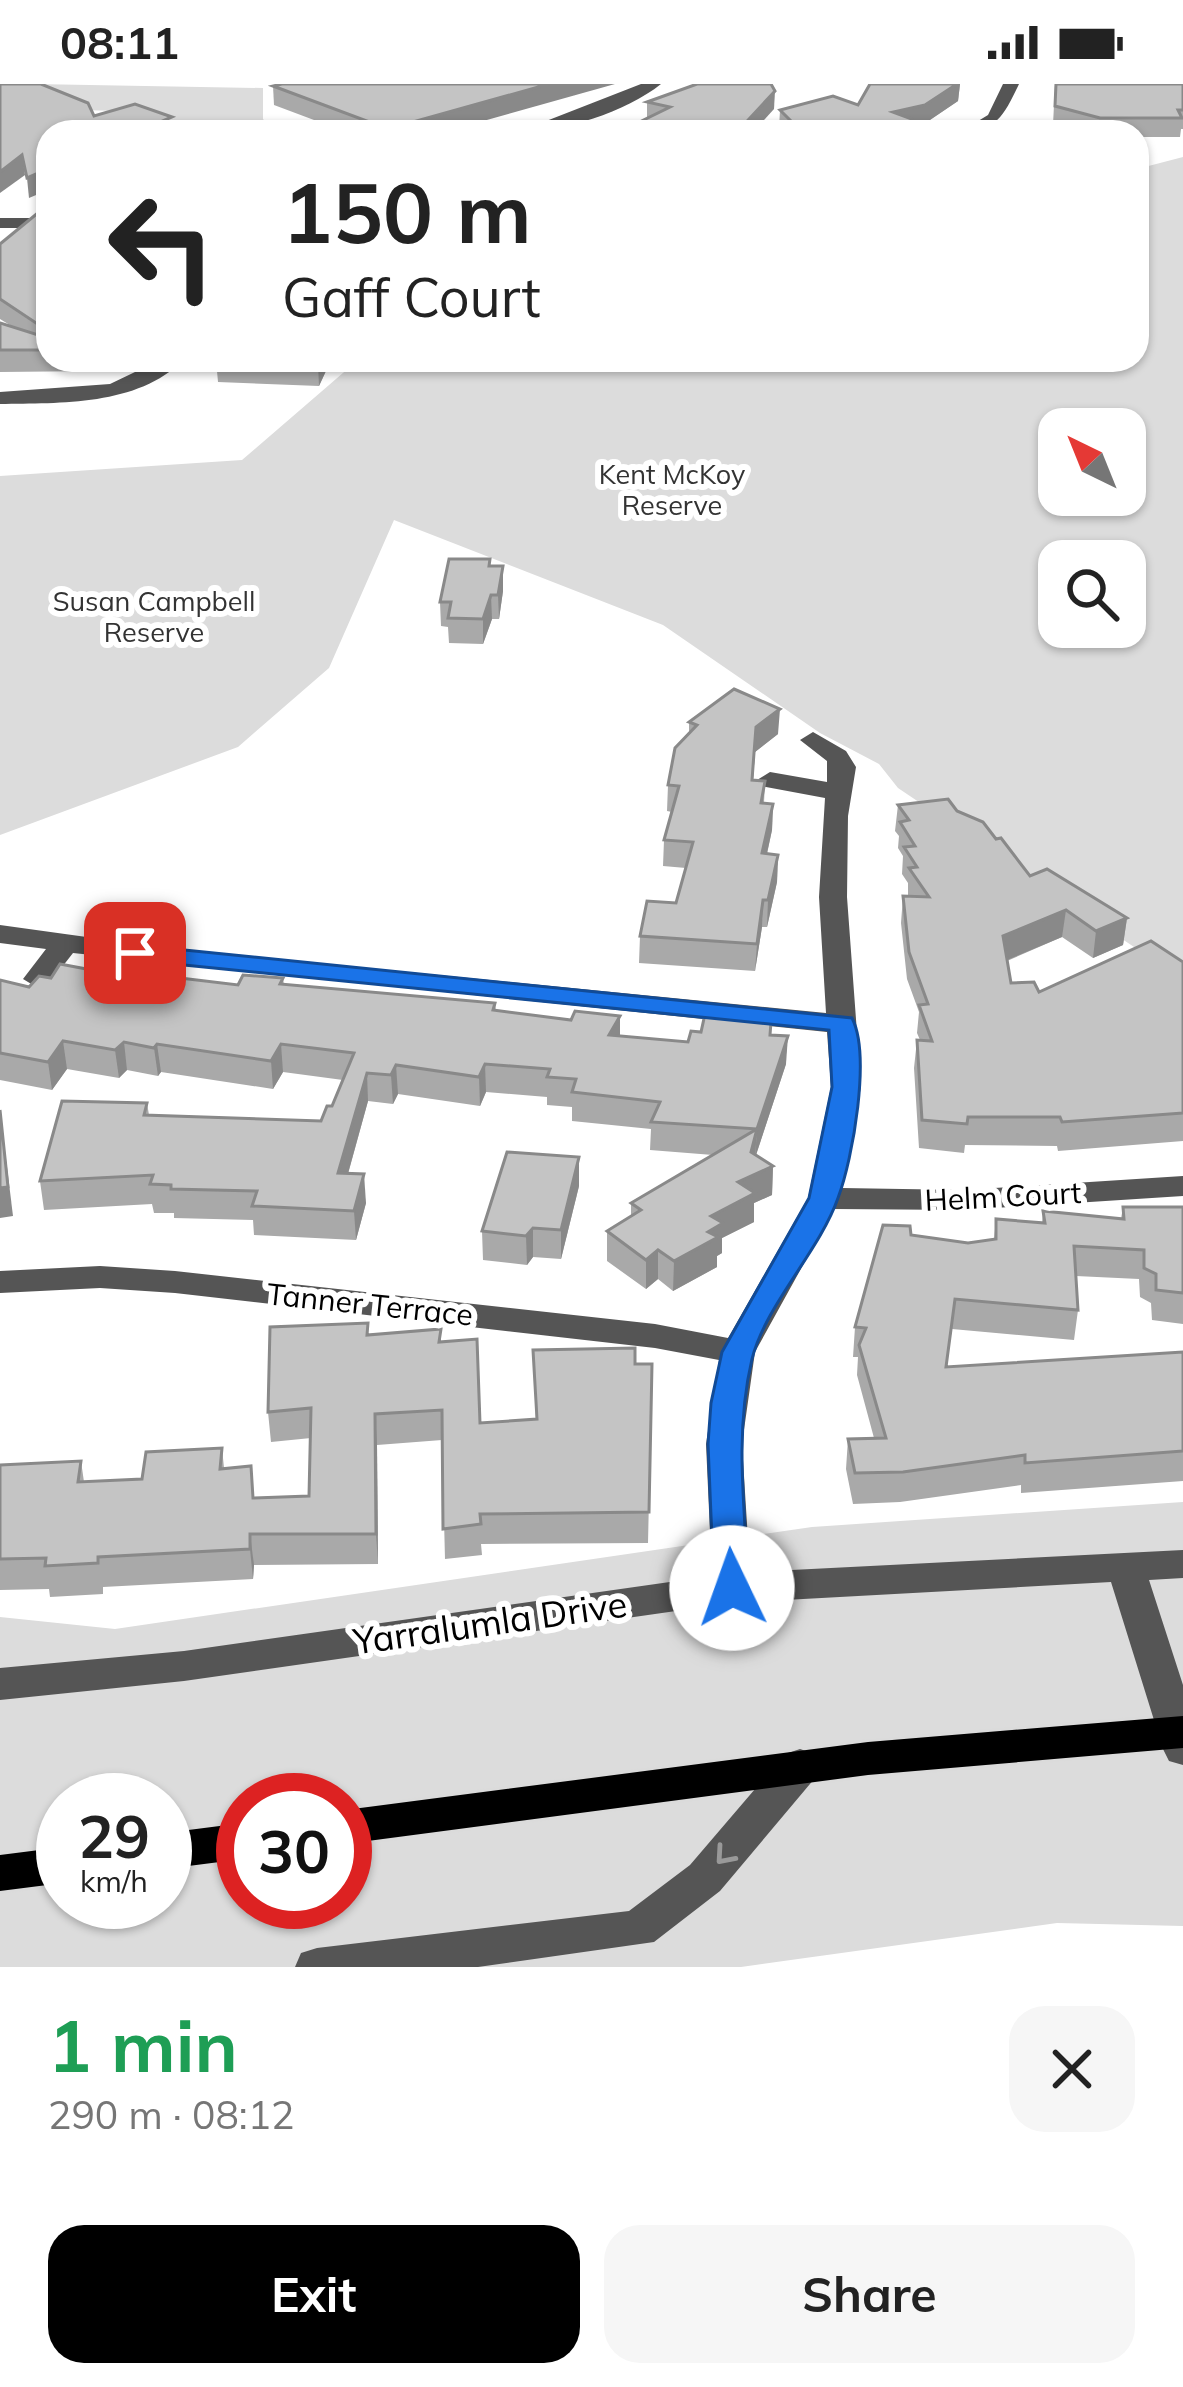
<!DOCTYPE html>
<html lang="en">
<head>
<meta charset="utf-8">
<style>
	:root { --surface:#fff; --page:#f6f6f6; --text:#222; --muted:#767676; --accent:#000 }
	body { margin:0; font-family:Mulish,sans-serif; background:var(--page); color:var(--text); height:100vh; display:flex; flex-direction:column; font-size:45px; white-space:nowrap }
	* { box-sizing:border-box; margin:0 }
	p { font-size:39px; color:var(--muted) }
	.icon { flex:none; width:66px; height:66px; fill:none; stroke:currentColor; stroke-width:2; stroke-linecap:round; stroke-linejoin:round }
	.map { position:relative; height:1883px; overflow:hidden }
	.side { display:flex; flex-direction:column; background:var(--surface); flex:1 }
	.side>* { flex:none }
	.guide { position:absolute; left:36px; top:36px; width:1113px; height:252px; border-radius:36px; box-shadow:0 3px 9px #0004; background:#fff; color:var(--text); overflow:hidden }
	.needle { width:78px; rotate:317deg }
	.fabs { position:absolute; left:1038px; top:324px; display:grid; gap:24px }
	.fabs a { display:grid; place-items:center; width:108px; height:108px; border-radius:24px; background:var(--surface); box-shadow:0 3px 9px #0004; font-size:60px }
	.speed { position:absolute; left:36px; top:1689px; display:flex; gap:24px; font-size:60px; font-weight:700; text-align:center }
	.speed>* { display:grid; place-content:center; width:156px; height:156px; border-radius:50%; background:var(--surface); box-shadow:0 3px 9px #0004; line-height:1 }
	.speed small { font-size:30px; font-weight:400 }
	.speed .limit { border:18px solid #d22; background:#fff; color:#111 }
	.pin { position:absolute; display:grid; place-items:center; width:102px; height:102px; color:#fff; margin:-51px; border-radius:24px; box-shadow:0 6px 18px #0006 }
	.me { position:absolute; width:132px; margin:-66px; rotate:357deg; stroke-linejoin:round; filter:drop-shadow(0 0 9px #0008) }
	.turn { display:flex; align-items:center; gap:42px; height:252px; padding:0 48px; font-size:54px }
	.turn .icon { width:156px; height:156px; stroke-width:2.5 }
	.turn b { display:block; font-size:84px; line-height:102px }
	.round { display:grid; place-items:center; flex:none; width:126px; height:126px; border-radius:36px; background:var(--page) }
	.overview { display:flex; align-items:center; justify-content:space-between; height:204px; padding:0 48px }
	h1 { font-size:72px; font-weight:700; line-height:90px; color:#1e9e55 }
	.action { display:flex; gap:24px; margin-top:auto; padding:24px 48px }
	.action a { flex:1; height:138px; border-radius:36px; background:var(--accent); color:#fff; font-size:48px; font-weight:700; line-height:138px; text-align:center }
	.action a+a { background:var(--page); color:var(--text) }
	.status { display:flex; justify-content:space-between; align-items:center; height:84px; padding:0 60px; background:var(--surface); direction:ltr }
	.status svg { height:33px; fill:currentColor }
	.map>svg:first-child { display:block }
</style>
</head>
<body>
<div class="status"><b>08:11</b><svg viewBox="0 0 49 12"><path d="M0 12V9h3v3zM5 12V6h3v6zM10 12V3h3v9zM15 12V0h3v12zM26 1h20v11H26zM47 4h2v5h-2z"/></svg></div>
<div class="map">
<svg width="1183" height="1883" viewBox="0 0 1183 1883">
	<rect width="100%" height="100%" fill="#fff"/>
	<g fill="#dcdcdc" fill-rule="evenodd">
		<path d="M34,0L263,4V35L274,48H188L118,27L81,26Z"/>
		<path d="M1183,73V896L898,704L879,680L820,649L663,541L394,436L329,584L238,663L0,751V392L242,376L358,276H1137V85ZM1059,345H1125V411H1059ZM1059,477H1125V543H1059Z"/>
		<path d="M1183,1418V1842L1057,1839L741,1883H0V1533L115,1545L812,1443ZM63,1716H165V1818H63ZM243,1716H345V1818H243Z"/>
	</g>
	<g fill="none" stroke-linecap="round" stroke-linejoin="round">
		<g stroke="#dbdbdb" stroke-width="6">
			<g id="major">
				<path d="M1183,1632V1664L868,1691L345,1760V1726L868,1658Z"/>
				<path d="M243,1739V1775L165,1785V1749Z"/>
				<path d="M63,1763V1799L0,1807V1771Z"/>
			</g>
		</g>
		<g fill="#555" fill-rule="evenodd">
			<path d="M641,0H661C626,28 563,48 518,48Z"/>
			<path d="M1003,0H1019C1004,31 997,48 960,48L988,31Z"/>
			<rect x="0" y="134" width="48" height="10"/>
			<path d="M160,276H183C138,322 60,319 0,320V308L110,300Z"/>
			<path d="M813,648L846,667L856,683L848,732L847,813L861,1003L842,1104L963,1106L1183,1092V1112L963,1126L834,1125L755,1268L742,1360L750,1488L1183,1466V1494L1149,1496L1183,1601V1681L1169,1677L1163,1665L1111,1498L732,1519L184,1597L0,1616V1584L184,1567L712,1492L706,1360L719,1276L655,1264L175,1209L100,1204L0,1209V1187L100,1182L175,1187L655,1240L728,1254L808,1114L831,1003L827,948L73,869L48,901L38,904L23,895L46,865L0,859V841L173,865L826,929L819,813L825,714L761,702L757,696L770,688L827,698V677L800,656Z"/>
			<path d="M800,1665L815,1670L821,1682L815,1694L720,1807L654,1858L478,1883H295L301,1869L317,1864L629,1827L690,1781L785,1670Z"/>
		</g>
		<use href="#major" fill="#000" fill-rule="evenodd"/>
	</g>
	<g fill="#a9a9a9">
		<path d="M870,0H960L958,17L924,40L947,48H782L779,44L780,26L858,21Z"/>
		<path d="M1055,0H1183V45H1181L1180,53H1137V48H1080L1053,41Z"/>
		<path d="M273,2L444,48H346L274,21Z"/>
		<path d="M647,18L774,25L647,34Z"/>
		<path d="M48,127V276H103L99,287L0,288V239L13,243L0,235V160Z"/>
		<path d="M216,276H331L319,302L218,298Z"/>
		<path d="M490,482L503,507L499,535H492L483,560L449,559L448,543L441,542L440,518Z"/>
		<path d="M689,638L778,650L755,668L753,695L765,697L764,719L773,720L772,746L767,770L778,771L777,798L767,843H762L755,887L639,879L640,852L676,819L686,784L663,782L664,756L672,728L667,727L668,701L689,650Z"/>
		<path d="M898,721L957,727L996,755L1030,792L1127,834L1123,861L1093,874L1062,853L1007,877L1011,899L1039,908L1183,878V1057L1058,1067L1057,1062L965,1061L964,1069L919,1064L914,984L917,956H920L917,949L919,928L907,895L901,839L903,812H908V799L902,790L903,772L898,764L899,752L895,747Z"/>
		<path d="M179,884L180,894L238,901L283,894L284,901L495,919L496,927L620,952L688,958L770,951L786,980L756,1071L773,1082L772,1111L754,1119V1138L722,1154V1169L717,1172V1183L673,1207L658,1195L646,1205L607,1177V1147L631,1132V1119L713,1071L650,1066L651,1045L572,1037V1023L547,1021V1013L486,1008L480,1022L398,1010L393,1020L368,1017L348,1090L366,1119L356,1156L254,1151L253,1136L174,1134V1129H154L152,1120L44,1126L40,1097L147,1019L149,1031L321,1037L332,1022L343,996L283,988L273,1005L161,988L158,992L127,986L119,994L67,985L52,1006L0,996V896L29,903L51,894L129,893Z"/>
		<path d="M579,1102L561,1175L533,1173L527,1181L483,1176L482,1147Z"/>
		<path d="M1123,1123H1183V1240L1152,1236L1151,1219L1140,1213L1139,1195L1076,1192L1078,1226L1074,1256L952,1245L946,1283L1183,1268V1397L1021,1409V1401L900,1418L853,1420L846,1385L848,1355L874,1354L857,1291L858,1273H853L855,1243L911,1151L968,1159L994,1155L996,1135L1042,1139L1043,1127L1121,1135Z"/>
		<path d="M441,1245V1258L480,1339L536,1336L533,1266L635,1280H652L648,1459L481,1460L482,1471L445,1475L442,1356L377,1361L378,1480L254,1481L253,1495L103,1503V1510L50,1513L49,1505L0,1506V1381L81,1377L84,1398L142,1395L222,1364L224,1384L255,1414L309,1412L311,1354L271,1358L268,1328L369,1250Z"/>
	</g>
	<g fill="#898989">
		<path d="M549,0H615L444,48H388V45Z"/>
		<path d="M957,0H960L958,17L924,40L893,28Z"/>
		<path d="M775,7L774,25L753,48H737Z"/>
		<path d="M22,71L25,91L0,109V88Z"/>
		<path d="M48,85V106L29,114L27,94Z"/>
		<path d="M320,276H331L319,302L318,280Z"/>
		<path d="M503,482V507L499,535L498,511Z"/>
		<path d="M491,511L492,535L483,560V535Z"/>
		<path d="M780,625L778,650L755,668L751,723L756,643Z"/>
		<path d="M773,720L772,746L761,796L762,769Z"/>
		<path d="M778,771L777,798L767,843L768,816Z"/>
		<path d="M763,816L762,843L755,887L757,860Z"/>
		<path d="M1066,826L1062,853L1000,879L1003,852Z"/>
		<path d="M1127,834L1123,861L1093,874L1096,847Z"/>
		<path d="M620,932V960L609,951Z"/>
		<path d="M788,952L786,980L755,1074L757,1045Z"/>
		<path d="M63,957L67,985L52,1006L48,978Z"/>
		<path d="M124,958L127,986L119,994L115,966Z"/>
		<path d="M157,960L161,988L158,992L154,964Z"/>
		<path d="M281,960L283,988L273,1005L271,977Z"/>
		<path d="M485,980L486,1008L480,1022L479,993Z"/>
		<path d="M396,981L398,1010L393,1020L391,991Z"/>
		<path d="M367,989L368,1017L340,1118L338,1089Z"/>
		<path d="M0,1026L13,1132L0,1134Z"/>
		<path d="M757,1045L755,1074L773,1082L772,1111L754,1119V1138L722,1154V1169L717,1172V1183L673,1207L674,1177L738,1098L751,1068Z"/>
		<path d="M579,1073V1102L561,1175V1146Z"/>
		<path d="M364,1090L366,1119L356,1156L354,1127Z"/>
		<path d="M533,1144V1173L527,1181L526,1152Z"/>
		<path d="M658,1166V1195L646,1205V1176Z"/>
		<path d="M375,1330L377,1361L378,1480L376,1450Z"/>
		<path d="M250,1450L254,1481L253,1495L250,1465Z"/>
	</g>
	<g fill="#c4c4c4" stroke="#898989" stroke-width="3">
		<path d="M0,0H41L88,19L94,32L135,20L172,33L158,39L203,48H138L141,46L136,48H48V85L27,94L22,71L0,88Z"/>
		<path d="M282,0H549L388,45L273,2Z"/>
		<path d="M697,0H771L775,7L737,48H619L670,23L647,18Z"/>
		<path d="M870,0H957L925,21L893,28L947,48H802L780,26L833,12L858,21Z"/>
		<path d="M1056,0H1183V26H1178L1182,34H1100L1055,22Z"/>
		<path d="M48,127V247L0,215V160L39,128Z"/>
		<path d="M0,239L48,254V266H0Z"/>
		<path d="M226,276H320L318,280Z"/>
		<path d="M449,475H490L489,482H503L498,511H491L483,535L448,534L451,518H440Z"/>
		<path d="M734,605L780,625L756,643L754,669L752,696L765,697L761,719L773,720L762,769L778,771L768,816H763L757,860L640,852L647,817L676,819L693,758L664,756L679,702L668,701L675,664L697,641L689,638Z"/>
		<path d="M948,715L957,727L983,738L996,755L1001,754L1030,792L1047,785L1127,834L1096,847L1066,826L1003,852L1011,899L1034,898L1039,908L1151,857L1183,878V1029L1062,1038L1060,1033H968L967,1040L922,1036L917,956L932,957L919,921L928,920L909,868L903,812L929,813L909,784L917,783L904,763L915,762L900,738L909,736L898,721Z"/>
		<path d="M60,880L129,893L139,880L179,884L172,893L238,901L243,891L283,894L280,900L495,919L493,926L571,936L575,927L620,932L609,951L688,958L691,947L701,948L705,930L771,938L770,951L788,952L757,1045L651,1038L660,1018L572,1008L576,995L547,993L550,985L485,980L479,993L396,981L391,991L367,989L338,1089L364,1090L354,1127L252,1122L257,1107L171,1105V1101L150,1100L153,1091L40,1097L62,1017L147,1019L144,1031L321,1037L327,1022H332L354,969L281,960L271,977L157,960L154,964L124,958L115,966L63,957L48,978L0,969V896L29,903L39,892L51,894Z"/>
		<path d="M0,1026L8,1103L0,1104Z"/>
		<path d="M757,1045L751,1068L773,1082L738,1098L755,1109L711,1132L723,1139L708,1148L718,1153L674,1177L658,1166L646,1176L607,1147L641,1126L631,1119Z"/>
		<path d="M507,1068L579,1073L561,1146L533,1144L526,1152L482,1147Z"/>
		<path d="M1123,1123H1183V1209L1156,1206V1190L1144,1184V1166L1074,1162L1078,1226L955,1215L946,1283L1183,1268V1367L1025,1379V1371L903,1388L855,1389L848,1355L886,1354L859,1261L866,1244L855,1243L883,1141L910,1142L911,1151L968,1159L996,1155V1135L1045,1139L1043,1127L1124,1135Z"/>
		<path d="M368,1239L367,1251L441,1245L439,1258L477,1255L480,1339L537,1335L533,1266L635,1264V1280H652L649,1428L480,1430L481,1440L443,1445L442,1326L375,1330L376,1450H250V1465L98,1473V1479L45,1482L46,1474L0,1475V1381L81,1377L78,1398L142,1395L146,1368L222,1364L220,1385L251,1382L253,1414L309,1412L311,1324L268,1328L270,1243Z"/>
	</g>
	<defs><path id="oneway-chevron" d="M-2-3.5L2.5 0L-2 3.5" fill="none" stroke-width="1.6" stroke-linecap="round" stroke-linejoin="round" transform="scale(3)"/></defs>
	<use stroke="#999" href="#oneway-chevron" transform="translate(724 1772) rotate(131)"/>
	<path fill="#1a73e8" stroke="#114b97" stroke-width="3" d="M135,861L852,934C871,971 853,1074 838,1114C819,1168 766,1220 752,1275C734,1351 745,1427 749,1504L744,1513L732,1517L719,1513L714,1504L708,1360L711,1319L722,1268L809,1114L832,1003L829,946L125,875L122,869L125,864Z"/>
	<g text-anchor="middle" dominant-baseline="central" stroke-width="12" stroke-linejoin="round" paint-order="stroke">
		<g font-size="27" fill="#333" stroke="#fff">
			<text x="672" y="390">Kent McKoy<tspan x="672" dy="31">Reserve</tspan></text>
			<text x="154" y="517">Susan Campbell<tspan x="154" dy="31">Reserve</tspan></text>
		</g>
		<g font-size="30" fill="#000" stroke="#fff">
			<text transform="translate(1003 1112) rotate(-3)">Helm Court</text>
			<text transform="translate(370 1220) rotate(6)">Tanner Terrace</text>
		</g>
		<g font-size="36" fill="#000" stroke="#fff">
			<text transform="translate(490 1538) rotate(-8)">Yarralumla Drive</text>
		</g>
	</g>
</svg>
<div class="fabs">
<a><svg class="needle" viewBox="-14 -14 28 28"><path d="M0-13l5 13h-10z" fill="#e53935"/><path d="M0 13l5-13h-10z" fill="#767676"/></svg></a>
<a><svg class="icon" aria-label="search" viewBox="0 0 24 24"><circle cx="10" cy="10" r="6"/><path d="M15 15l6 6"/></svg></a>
</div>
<div class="speed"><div>29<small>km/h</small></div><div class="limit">30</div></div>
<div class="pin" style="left:135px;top:869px;background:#d93025"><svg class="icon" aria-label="arrive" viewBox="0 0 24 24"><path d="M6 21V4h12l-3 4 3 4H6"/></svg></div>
<svg class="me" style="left:732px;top:1504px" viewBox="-20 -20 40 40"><circle r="19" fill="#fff"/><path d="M0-13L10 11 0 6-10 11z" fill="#1a73e8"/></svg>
<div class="guide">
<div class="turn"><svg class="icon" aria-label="left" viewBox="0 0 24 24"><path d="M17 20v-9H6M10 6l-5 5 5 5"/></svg><div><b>150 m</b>Gaff Court</div></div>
</div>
</div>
<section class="side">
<div class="overview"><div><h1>1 min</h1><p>290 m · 08:12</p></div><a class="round"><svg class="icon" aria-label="close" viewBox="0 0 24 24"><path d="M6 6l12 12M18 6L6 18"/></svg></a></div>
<div class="action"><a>Exit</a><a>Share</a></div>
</section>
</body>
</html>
